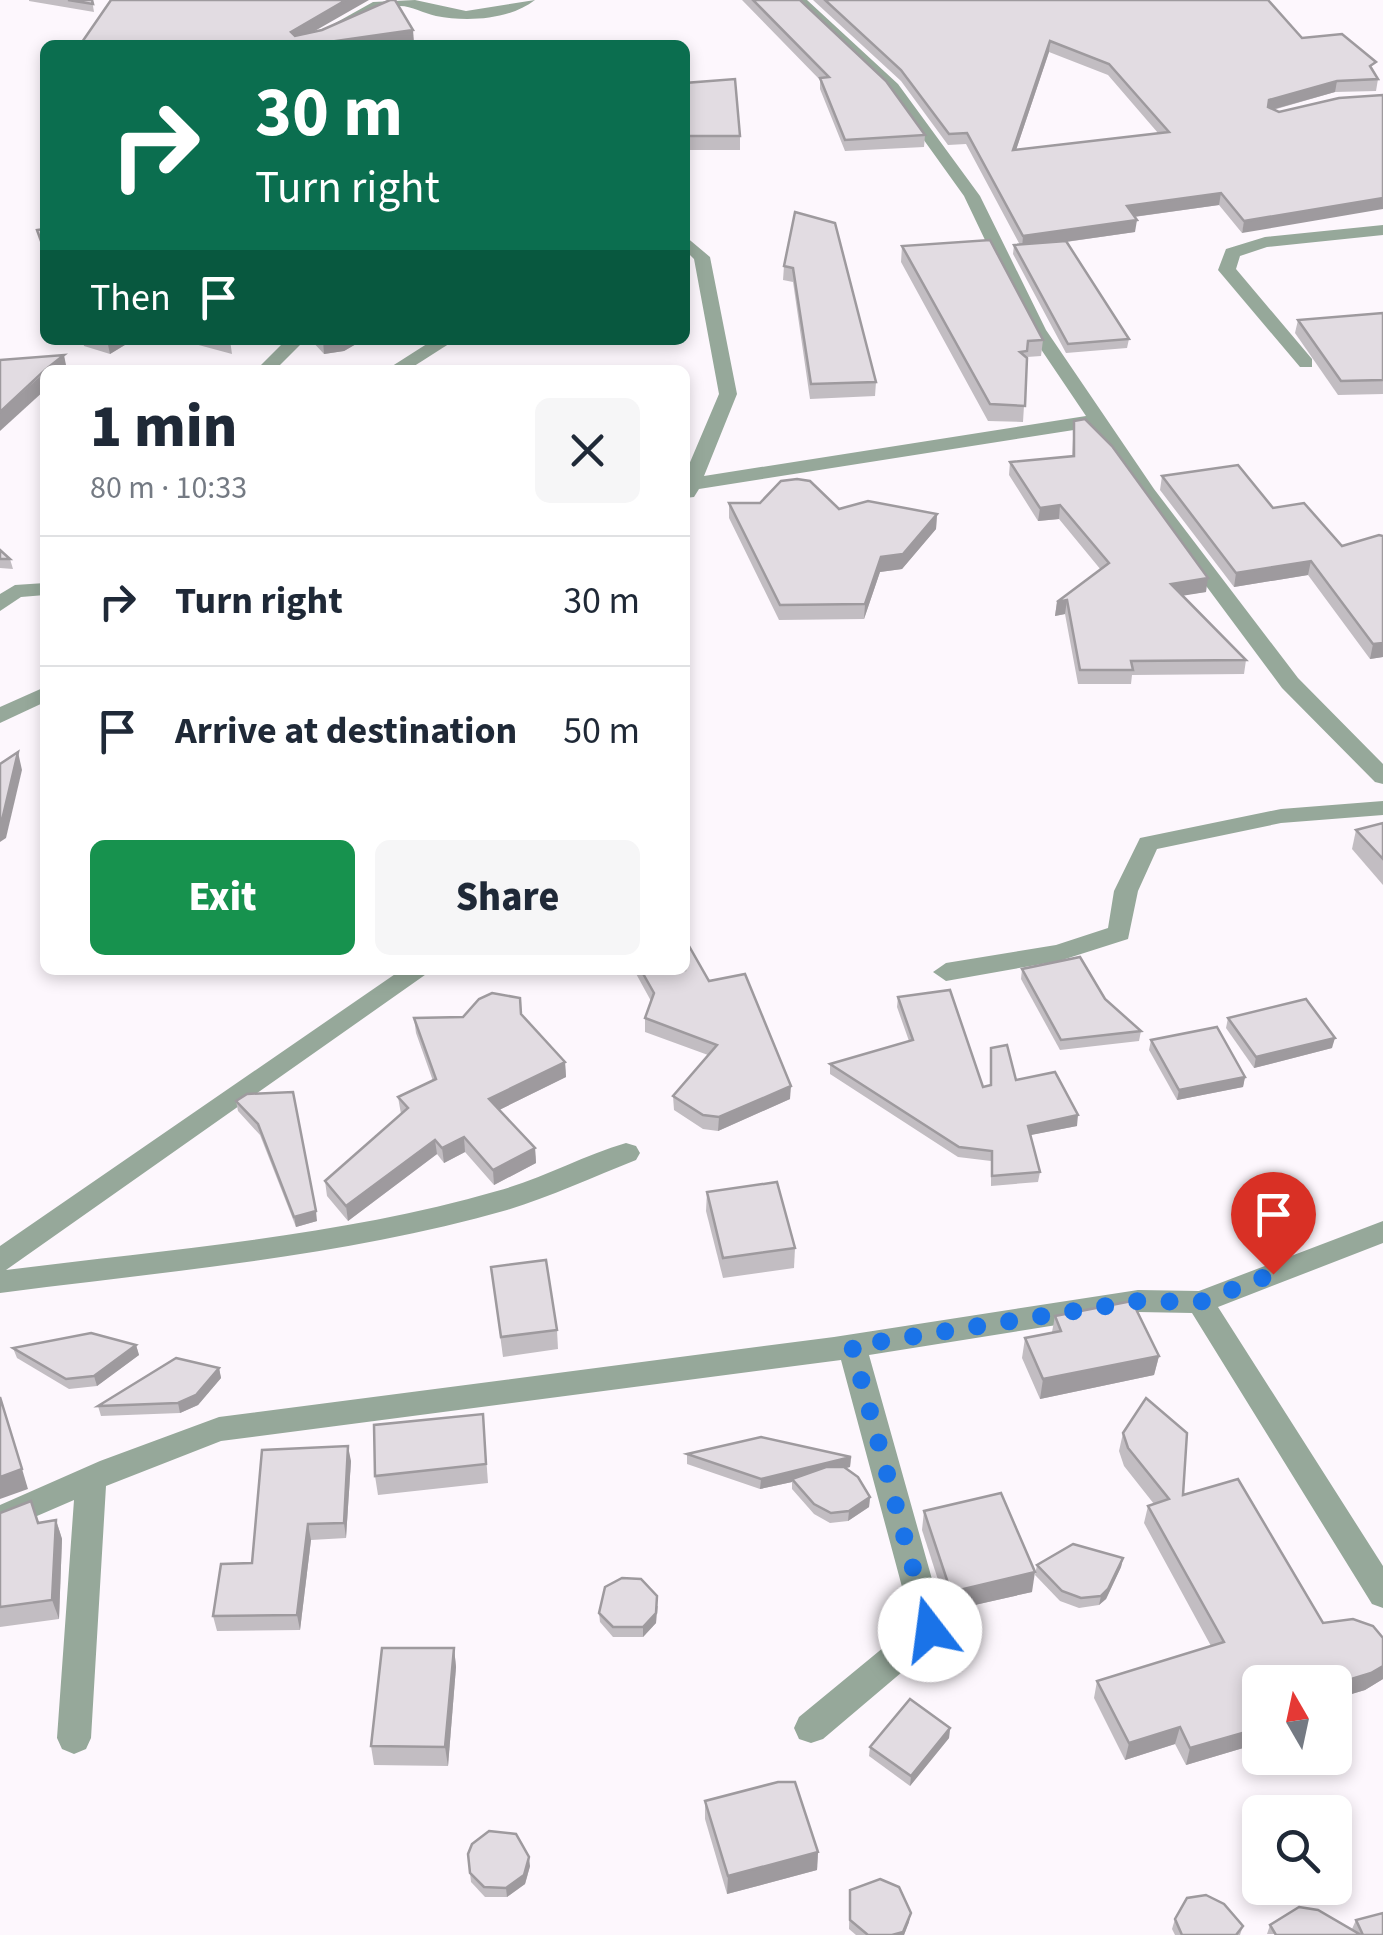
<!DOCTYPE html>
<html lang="en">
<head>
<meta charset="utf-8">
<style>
	:root { --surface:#fff; --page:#f6f6f7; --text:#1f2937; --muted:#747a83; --line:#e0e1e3; --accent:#17924e }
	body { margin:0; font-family:"Source Sans 3",sans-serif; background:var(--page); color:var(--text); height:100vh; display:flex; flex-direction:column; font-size:38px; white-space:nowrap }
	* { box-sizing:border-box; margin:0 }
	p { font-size:32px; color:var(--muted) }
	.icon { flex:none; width:55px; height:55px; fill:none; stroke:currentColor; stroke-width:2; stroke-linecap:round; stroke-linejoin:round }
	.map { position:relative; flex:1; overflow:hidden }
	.panel { position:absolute; left:40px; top:365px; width:650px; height:610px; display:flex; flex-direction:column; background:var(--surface); border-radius:15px; box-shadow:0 5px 15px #0003 }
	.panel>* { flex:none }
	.top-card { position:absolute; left:40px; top:40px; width:650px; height:305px; border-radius:15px; box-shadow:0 5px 15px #0003; background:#0b6e4f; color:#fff; overflow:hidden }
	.needle { width:65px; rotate:351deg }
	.fabs { position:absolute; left:1242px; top:1665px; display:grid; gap:20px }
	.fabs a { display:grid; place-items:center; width:110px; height:110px; border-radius:15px; background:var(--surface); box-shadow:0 5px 15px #0003; font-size:50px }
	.pin { position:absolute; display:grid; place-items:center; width:85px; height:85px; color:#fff; margin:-102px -42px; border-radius:50% 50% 50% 0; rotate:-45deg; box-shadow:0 0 10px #0007 }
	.pin .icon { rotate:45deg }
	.me { position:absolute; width:110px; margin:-55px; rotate:345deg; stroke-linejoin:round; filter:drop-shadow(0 0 8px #0008) }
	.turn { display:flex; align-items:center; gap:35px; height:210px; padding:0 50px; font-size:45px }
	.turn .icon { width:130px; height:130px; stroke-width:2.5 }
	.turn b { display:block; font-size:70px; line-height:85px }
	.then { display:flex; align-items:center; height:95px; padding:0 50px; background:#0003; gap:20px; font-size:38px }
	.round { display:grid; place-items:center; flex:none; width:105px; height:105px; border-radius:15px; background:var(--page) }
	.overview { display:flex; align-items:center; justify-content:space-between; height:170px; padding:0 50px }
	h1 { font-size:60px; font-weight:800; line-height:75px }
	.button { display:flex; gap:20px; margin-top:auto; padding:20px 50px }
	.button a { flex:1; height:115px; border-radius:15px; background:var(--accent); color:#fff; font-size:40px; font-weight:800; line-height:115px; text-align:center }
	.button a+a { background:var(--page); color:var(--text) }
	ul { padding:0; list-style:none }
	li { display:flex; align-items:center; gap:30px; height:130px; padding:0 50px; border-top:2px solid var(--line) }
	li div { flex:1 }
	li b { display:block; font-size:38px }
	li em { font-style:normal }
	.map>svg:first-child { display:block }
</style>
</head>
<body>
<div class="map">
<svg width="1383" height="1935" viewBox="0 0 1383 1935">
	<rect width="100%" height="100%" fill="#fdf7fd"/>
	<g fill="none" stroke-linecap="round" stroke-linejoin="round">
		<g fill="#96a89a" fill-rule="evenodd">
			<path d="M415,0L466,11L535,0C509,20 467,22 436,16C423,13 410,5 398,6C360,10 334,45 296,45L373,2Z"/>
			<path d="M792,0H807L898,84L980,196L1046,330L1154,489L1298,678L1383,764V784L1375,782L1282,688L1140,497L1093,427L699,489L694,497L685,498V474L719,394L694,259L685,250V236L710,257L737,394L704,476L1086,416L1028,330L964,196L888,90Z"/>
			<path d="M1383,225V235L1267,247L1240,256L1236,269L1312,359V367H1300L1218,270L1226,249L1265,237Z"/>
			<path d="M286,340H305L275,370H256Z"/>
			<path d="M433,340H455L408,370H386Z"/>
			<path d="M45,583V595L21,597L0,611V594L15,585Z"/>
			<path d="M45,687V702L0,723V707Z"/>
			<path d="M1383,801V815L1281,823L1157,849L1138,891L1128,939L1059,961L946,981L933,972L946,963L1056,945L1108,928L1114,891L1140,838L1281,809Z"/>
			<path d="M401,970H432L6,1270C169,1249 338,1237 497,1191C541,1179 582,1156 626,1143L636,1146L640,1153L636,1160C593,1177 550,1197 507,1210C342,1257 169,1271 0,1293V1246Z"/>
			<path d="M1383,1221V1243L1218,1307L1383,1566V1608L1372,1604L1192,1313L1138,1312L869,1355L946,1629L941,1639L823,1739L811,1743L799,1739L794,1728L799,1717L912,1624L841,1360L221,1441L106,1486L91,1738L86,1749L74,1754L62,1749L57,1738L74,1500L0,1532V1505L100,1461L219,1417L834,1337L1138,1290L1199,1291Z"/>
		</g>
	</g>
	<g fill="#c2bdc2" fill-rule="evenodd">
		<path d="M29,0H92L94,12L29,1Z"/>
		<path d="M742,0H800L925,135L924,147L845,151L820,89V80Z"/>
		<path d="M813,0H1268L1302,38L1374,73L1378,79L1376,91L1335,92L1273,110L1242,233L1219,205L1134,217L1135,232L1066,242L1129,339L1127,348L1066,353L1013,254L1014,245H1020L966,144L948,145L901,81ZM1049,52L1108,75L1158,133L1016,150Z"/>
		<path d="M685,83L740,136V150H685Z"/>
		<path d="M795,212L876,382L875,396L810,399L793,282L783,280L784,266Z"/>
		<path d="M902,246L1043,340L1041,356L1027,357L1023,422L988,421L901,262Z"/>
		<path d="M1383,313V394L1338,395L1295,333L1298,320Z"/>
		<path d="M83,340H133L110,354L84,346Z"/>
		<path d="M180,340H230L232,354Z"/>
		<path d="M311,340H363L344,351L324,354Z"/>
		<path d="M1074,421L1206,592L1183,595L1246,660L1244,674L1132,675L1131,684H1078L1065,614L1055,616L1057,602L1101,570L1059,519L1038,521L1009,475L1010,462L1072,456Z"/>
		<path d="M1162,476L1273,508L1342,546L1383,536V657L1370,659L1308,575L1234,587L1160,490Z"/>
		<path d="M729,503L937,514L936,529L902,569L880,572L864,619L779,620L729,518Z"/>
		<path d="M0,550L10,559L13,569L0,568Z"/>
		<path d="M1383,823V885L1352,849L1356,830Z"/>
		<path d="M1022,969L1105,999L1141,1031L1139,1041L1060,1050L1021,979Z"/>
		<path d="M634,970H685L709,981L790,1099L718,1131L703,1129L674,1110L673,1096L708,1055L645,1032V1018L651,1001Z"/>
		<path d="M898,997L983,1087L990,1085L991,1048L1016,1080L1077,1126L1030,1135L1040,1172L1038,1182L991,1186V1161L958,1157L830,1074V1064L909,1041L897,1007Z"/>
		<path d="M521,1015L565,1062L566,1077L499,1110L535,1148L536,1163L494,1185L465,1152L444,1163L437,1154L348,1221L327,1196L325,1181L401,1114L398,1097L433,1081L416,1033L414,1018Z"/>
		<path d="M1228,1018L1332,1048L1254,1068L1226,1028Z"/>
		<path d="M1151,1040L1245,1077L1243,1087L1177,1100L1149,1050Z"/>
		<path d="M247,1094L317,1221L296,1227L260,1135L238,1111L236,1101Z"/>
		<path d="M707,1192L795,1248L794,1268L723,1278L706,1211Z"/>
		<path d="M491,1267L557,1330L558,1349L503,1357Z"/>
		<path d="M1055,1316L1159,1356L1154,1375L1040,1399L1022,1358L1025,1338L1052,1332Z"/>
		<path d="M136,1345L139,1355L97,1386L69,1389L17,1358L13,1348Z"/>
		<path d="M219,1368L221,1378L198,1405L180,1413L101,1416L98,1406Z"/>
		<path d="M483,1414L488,1483L378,1495L375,1476Z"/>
		<path d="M1123,1433L1183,1495L1323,1623L1383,1638V1679L1365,1690L1335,1699V1682H1260V1743L1186,1765L1175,1744L1125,1760L1094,1698L1097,1681L1211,1646L1144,1523L1148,1506L1154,1504L1124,1466L1119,1451Z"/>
		<path d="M687,1454L851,1457L850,1467L846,1468L870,1497L869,1507L848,1521L830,1523L814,1514L792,1489V1482L760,1489L687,1464Z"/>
		<path d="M351,1461L346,1538L311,1540L300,1630L217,1631L213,1616L252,1563Z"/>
		<path d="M924,1511L1032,1592L948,1611L922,1530Z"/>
		<path d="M0,1513L38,1523L56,1520L62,1539L59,1619L0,1627Z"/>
		<path d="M1123,1558L1121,1567L1106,1599L1099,1605L1079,1608L1060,1601L1035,1575L1037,1565Z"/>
		<path d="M658,1606L656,1623L643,1637H613L600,1622L599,1613Z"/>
		<path d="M454,1648L456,1667L448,1766L374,1765L371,1746Z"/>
		<path d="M950,1728L949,1738L910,1786L869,1756L870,1747Z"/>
		<path d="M705,1801L818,1852L817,1870L727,1894L705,1819Z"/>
		<path d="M468,1854L530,1866L525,1884L507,1897H485L471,1882Z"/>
		<path d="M850,1890L909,1922L904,1935H856L849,1929Z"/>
		<path d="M1175,1919L1243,1926L1240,1935H1175L1172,1929Z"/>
		<path d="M1356,1920L1383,1935L1267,1934L1270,1925L1352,1929Z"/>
	</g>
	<g fill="#9e9a9e">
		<path d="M346,0H369L292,44L291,32Z"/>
		<path d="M413,30L414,42L395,45H308Z"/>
		<path d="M1050,41L1049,52L1012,162L1013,150Z"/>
		<path d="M1337,81L1335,92L1267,111L1269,100Z"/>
		<path d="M1221,193L1219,205L1125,218L1127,206Z"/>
		<path d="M1383,198V209L1242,233L1244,221Z"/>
		<path d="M1137,220L1135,232L1022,248L1023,236Z"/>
		<path d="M107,340H133L110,354Z"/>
		<path d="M323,340H363L344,351L324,354Z"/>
		<path d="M64,355L67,370H47Z"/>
		<path d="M45,372V390L0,431V412Z"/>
		<path d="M1060,505L1059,519L1038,521L1040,508Z"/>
		<path d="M937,514L936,529L902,569L880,572L864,619L865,604L881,557Z"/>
		<path d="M1311,561L1308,575L1234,587L1236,573Z"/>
		<path d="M1208,578L1206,592L1169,598L1171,584Z"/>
		<path d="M1067,600L1065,614L1055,616L1057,602Z"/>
		<path d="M1383,643V657L1370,659L1373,644Z"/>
		<path d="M18,752L22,770L6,838L0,842V821Z"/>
		<path d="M1335,1038L1332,1048L1254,1068L1256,1057Z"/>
		<path d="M565,1062L566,1077L491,1114L489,1099Z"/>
		<path d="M1245,1077L1243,1087L1177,1100L1179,1090Z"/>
		<path d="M791,1086L790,1099L718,1131L719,1117Z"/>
		<path d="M1078,1115L1077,1126L1026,1136L1028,1126Z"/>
		<path d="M464,1137L465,1152L444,1163L442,1148Z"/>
		<path d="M435,1140L437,1154L348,1221L346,1206Z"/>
		<path d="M535,1148L536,1163L494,1185L493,1170Z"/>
		<path d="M316,1211L317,1221L296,1227L294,1217Z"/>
		<path d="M136,1345L139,1355L97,1386L94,1376Z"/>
		<path d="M1159,1356L1154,1375L1040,1399L1043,1379Z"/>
		<path d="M219,1368L221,1378L198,1405L180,1413L178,1403Z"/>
		<path d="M3,1405L28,1489L0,1499V1477Z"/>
		<path d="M348,1446L351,1461L346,1538L344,1523Z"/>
		<path d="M851,1457L850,1467L794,1481L792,1479V1482L760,1489L761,1479Z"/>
		<path d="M870,1497L869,1507L848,1521L849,1511Z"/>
		<path d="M56,1520L62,1539L59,1619L52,1600Z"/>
		<path d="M308,1524L311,1540L300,1630L297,1615Z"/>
		<path d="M1123,1558L1121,1567L1106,1599L1099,1605L1101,1596Z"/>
		<path d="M1035,1572L1032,1592L948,1611L951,1592Z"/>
		<path d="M657,1596L656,1623L643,1637V1627Z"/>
		<path d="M454,1648L456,1667L448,1766L445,1747Z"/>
		<path d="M1383,1666V1679L1365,1690L1335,1699V1684Z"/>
		<path d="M1180,1727L1175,1744L1125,1760L1129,1743Z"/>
		<path d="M950,1728L949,1738L910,1786L911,1776Z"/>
		<path d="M1260,1728V1743L1186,1765L1190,1748Z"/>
		<path d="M818,1852L817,1870L727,1894L728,1876Z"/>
		<path d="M529,1857L530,1866L525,1884L507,1897L506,1888Z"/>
		<path d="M911,1913L909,1922L904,1935H892Z"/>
	</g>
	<g fill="#e2dce2" stroke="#9e9a9e" stroke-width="2.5" fill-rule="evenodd">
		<path d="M68,0H92L93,4Z"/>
		<path d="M111,0H346L291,32L295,36L322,30L390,0H395L413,30L308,45H80Z"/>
		<path d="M753,0H800L886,81L925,135L845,140L820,78L829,77Z"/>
		<path d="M825,0H1268L1302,38L1342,34L1376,62L1370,66L1378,79L1337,81L1269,100L1268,107L1279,112L1339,98L1383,95V198L1244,221L1221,193L1127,206L1137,220L1023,236L967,133L949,134L901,70ZM1050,41L1109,64L1169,132L1013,150Z"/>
		<path d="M735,79L740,136H685V83Z"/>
		<path d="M795,212L835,223L876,382L811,384L793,268L784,266Z"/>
		<path d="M45,229V252L37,230Z"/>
		<path d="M990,240L1043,340L1028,341L1027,351L1020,352L1027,358L1025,406L990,404L902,246Z"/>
		<path d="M1066,241L1129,339L1068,344L1014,245Z"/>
		<path d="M1383,313V380L1341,381L1298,320Z"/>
		<path d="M64,355L45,370L0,412V360Z"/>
		<path d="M1085,419L1112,446L1208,578L1171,584L1246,660L1131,661L1133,670H1080L1067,600L1057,602L1109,563L1060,505L1040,508L1010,462L1074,456V421Z"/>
		<path d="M1238,465L1273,508L1304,503L1342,546L1379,535L1383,536V643L1373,644L1311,561L1236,573L1162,476Z"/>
		<path d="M797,479L810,481L839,509L868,501L937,514L903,554L881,557L865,604L780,605L729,503H760L781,481Z"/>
		<path d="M0,550L10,559H0Z"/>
		<path d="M18,752L2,820L0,821V764Z"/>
		<path d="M1383,823V859L1356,830Z"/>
		<path d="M685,939L709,981L745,974L791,1086L719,1117L703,1115L673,1096L717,1045L645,1018L654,993L641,970H685Z"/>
		<path d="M1080,957L1105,999L1141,1031L1061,1040L1022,969Z"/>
		<path d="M950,990L983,1087L991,1085V1048L1007,1045L1016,1080L1055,1072L1078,1115L1028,1126L1040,1172L992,1176V1151L959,1147L830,1064L913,1040L898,997Z"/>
		<path d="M492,993L520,998L521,1014L565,1062L489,1099L535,1148L493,1170L464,1137L442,1148L435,1140L346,1206L325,1181L408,1108L398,1097L436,1079L414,1018L463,1017L479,999Z"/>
		<path d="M1306,999L1335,1038L1256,1057L1228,1018Z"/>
		<path d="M1217,1027L1245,1077L1179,1090L1151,1040Z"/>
		<path d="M293,1092L316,1211L294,1217L258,1124L236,1101L247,1094Z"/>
		<path d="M777,1182L795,1248L723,1258L707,1192Z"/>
		<path d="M546,1260L557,1330L501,1337L491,1267Z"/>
		<path d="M1132,1301L1159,1356L1043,1379L1025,1338L1061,1331L1055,1316Z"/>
		<path d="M91,1333L136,1345L94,1376L66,1379L13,1348Z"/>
		<path d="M176,1358L219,1368L196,1395L178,1403L98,1406Z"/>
		<path d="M0,1397L22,1469L0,1477Z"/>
		<path d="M1146,1398L1187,1433L1183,1495L1238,1479L1323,1623L1353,1619L1373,1626L1383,1638V1666L1371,1673L1335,1684L1260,1682V1728L1190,1748L1180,1727L1129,1743L1097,1681L1224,1642L1148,1506L1169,1499L1128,1448L1123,1433Z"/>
		<path d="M483,1414L486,1464L375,1476L374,1425Z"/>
		<path d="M761,1437L851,1457L761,1479L687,1454Z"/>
		<path d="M348,1446L344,1523L308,1524L297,1615L213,1616L221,1564L252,1563L262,1450Z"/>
		<path d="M826,1467H844L858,1477L870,1497L849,1511L831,1513L814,1504L792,1479Z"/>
		<path d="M1001,1493L1035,1572L951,1592L924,1511Z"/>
		<path d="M31,1501L38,1523L56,1520L52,1600L0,1607V1513Z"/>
		<path d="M1073,1544L1123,1558L1108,1589L1101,1596L1081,1598L1062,1591L1037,1565Z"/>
		<path d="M622,1578L641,1579L657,1596L656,1613L643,1627H613L599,1613L605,1587Z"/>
		<path d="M382,1648H454L445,1747L371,1746Z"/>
		<path d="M910,1699L950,1728L911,1776L870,1747Z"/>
		<path d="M778,1782H795L818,1852L728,1876L705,1801Z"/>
		<path d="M489,1831L516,1834L529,1857L524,1875L506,1888L484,1887L470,1873L468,1854L472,1844Z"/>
		<path d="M880,1879L899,1887L911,1913L903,1932L892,1935H868L850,1920V1890Z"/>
		<path d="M1206,1895L1224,1904L1243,1926L1236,1935H1182L1175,1919L1187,1898Z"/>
		<path d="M1299,1907L1318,1910L1361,1935H1276L1270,1925Z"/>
		<path d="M1383,1913V1935H1363L1356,1920Z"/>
	</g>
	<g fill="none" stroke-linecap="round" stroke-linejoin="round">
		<path stroke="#1a73e8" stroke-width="18" stroke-dasharray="0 32.4" d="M930,1630L852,1346L1138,1301L1200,1302L1273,1274"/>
	</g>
</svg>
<div class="fabs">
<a><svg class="needle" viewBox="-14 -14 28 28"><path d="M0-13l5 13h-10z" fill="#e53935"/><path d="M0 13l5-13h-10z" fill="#747a83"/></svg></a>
<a><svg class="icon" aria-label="search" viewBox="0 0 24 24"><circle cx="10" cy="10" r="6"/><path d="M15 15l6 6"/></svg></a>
</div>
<div class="pin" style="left:1273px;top:1274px;background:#d93025"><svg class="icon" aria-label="arrive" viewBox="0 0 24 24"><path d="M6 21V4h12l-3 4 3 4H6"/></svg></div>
<svg class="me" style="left:930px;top:1630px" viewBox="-20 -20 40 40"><circle r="19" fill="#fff"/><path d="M0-13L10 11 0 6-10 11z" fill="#1a73e8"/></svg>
<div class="top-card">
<div class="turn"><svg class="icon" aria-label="right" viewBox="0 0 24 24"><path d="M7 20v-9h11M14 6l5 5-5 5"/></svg><div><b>30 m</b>Turn right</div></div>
<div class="then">Then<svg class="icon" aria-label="arrive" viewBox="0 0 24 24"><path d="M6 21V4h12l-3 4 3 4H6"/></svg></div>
</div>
<section class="panel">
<div class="overview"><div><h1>1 min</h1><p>80 m · 10:33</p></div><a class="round"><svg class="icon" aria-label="close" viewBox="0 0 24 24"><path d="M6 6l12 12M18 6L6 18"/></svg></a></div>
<ul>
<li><svg class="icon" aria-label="right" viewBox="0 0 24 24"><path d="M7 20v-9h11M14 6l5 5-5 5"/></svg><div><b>Turn right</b></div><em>30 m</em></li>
<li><svg class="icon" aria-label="arrive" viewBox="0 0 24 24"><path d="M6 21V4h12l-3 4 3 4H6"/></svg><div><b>Arrive at destination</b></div><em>50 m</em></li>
</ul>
<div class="button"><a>Exit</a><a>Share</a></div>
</section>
</div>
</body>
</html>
